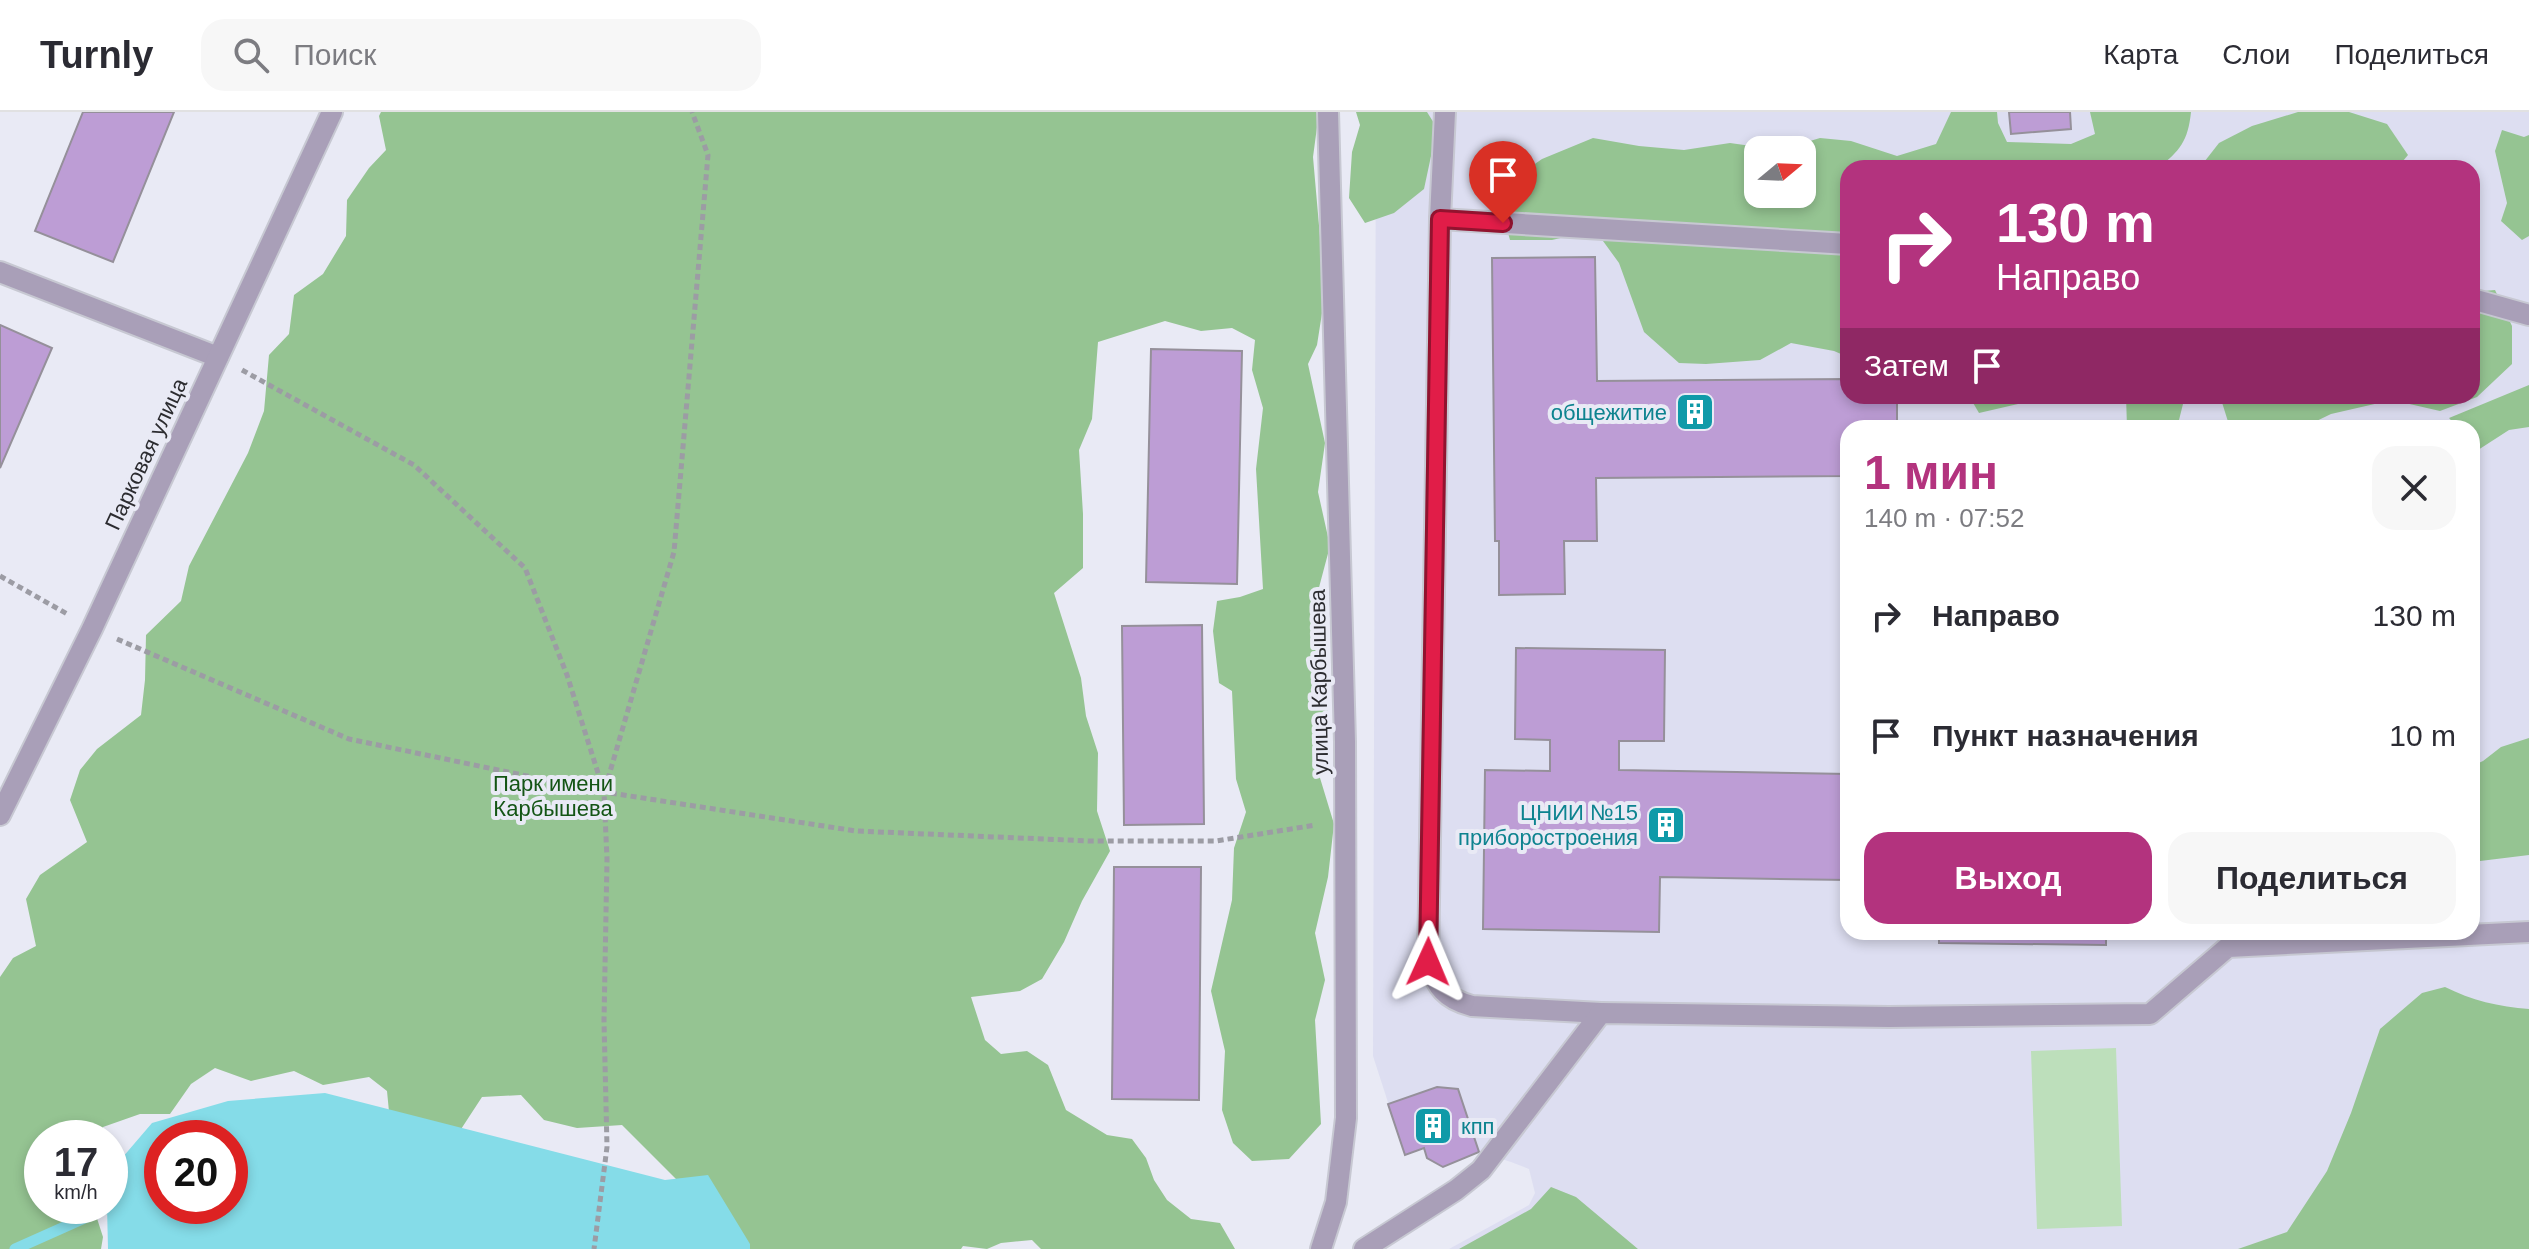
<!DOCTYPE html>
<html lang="ru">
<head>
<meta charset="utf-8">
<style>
	:root { --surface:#fff; --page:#f7f7f7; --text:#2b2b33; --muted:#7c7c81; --line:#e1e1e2; --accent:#b3337e }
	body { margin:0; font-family:Arial,sans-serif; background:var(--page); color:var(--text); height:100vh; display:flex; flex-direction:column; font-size:30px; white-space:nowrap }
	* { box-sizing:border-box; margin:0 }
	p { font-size:26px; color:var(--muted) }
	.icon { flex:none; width:44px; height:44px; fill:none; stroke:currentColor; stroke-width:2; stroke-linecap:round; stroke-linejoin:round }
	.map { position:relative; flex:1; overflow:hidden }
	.side { position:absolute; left:1840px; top:308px; width:640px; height:520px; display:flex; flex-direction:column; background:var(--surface); border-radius:24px; box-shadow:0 4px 12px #0003 }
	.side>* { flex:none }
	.guide { position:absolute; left:1840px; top:48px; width:640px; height:244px; border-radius:24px; box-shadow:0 4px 12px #0003; background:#b3337e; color:#fff; overflow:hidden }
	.needle { width:52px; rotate:71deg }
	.tools { position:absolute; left:1744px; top:24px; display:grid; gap:16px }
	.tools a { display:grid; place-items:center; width:72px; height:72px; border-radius:16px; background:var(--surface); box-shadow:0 4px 12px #0003; font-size:40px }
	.speed { position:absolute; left:24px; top:1008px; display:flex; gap:16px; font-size:40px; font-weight:700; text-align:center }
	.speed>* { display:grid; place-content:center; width:104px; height:104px; border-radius:50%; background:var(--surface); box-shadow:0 4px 12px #0003; line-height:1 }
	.speed small { font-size:20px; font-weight:400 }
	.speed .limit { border:12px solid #d22; background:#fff; color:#111 }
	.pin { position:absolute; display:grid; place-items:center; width:68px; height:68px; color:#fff; margin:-82px -34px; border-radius:50% 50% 50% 0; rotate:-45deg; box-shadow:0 0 8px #0007 }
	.pin .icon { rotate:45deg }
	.me { position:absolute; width:88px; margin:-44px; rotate:1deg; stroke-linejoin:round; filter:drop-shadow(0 0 6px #0008) }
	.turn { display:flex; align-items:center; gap:28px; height:168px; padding:0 24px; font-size:36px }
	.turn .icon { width:104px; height:104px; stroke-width:2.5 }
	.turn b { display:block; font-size:56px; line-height:68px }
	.then { display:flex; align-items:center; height:76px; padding:0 24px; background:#0003; gap:16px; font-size:30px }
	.round { display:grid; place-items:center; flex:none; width:84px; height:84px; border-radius:24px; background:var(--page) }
	.head { display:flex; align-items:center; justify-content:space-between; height:136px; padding:0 24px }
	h1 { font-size:48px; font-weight:700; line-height:60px; color:var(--accent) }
	.action { display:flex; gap:16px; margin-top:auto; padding:16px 24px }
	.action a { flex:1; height:92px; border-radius:24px; background:var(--accent); color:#fff; font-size:32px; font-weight:700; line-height:92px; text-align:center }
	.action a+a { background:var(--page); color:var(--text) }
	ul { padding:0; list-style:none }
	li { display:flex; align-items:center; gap:24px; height:120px; padding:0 24px }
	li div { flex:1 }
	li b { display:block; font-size:30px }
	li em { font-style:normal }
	header { display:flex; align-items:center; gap:48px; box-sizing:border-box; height:112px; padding:0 40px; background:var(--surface); border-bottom:2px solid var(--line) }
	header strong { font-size:38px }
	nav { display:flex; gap:44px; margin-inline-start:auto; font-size:28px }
	.search { width:560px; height:72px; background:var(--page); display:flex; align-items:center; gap:20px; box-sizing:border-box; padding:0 28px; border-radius:24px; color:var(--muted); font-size:30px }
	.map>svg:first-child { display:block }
</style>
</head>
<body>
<header>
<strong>Turnly</strong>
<div class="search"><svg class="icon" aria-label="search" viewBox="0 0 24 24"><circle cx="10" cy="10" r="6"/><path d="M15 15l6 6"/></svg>Поиск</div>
<nav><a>Карта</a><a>Слои</a><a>Поделиться</a></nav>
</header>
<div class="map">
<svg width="2529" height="1137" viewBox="0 0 2529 1137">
	<rect width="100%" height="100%" fill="#e9eaf5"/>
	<path fill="#dddef1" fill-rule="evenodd" d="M1376,0H2529V1137H1449L1529,1093L1535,1081L1529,1057L1511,1050L1479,1040L1443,1055L1427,1046L1424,1036L1405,1043L1373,944ZM1758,38H1802V82H1758ZM1848,56H2472V284H1848ZM1848,316H2472V820H1848Z"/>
	<path fill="#bddfbb" d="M2116,936L2122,1114L2037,1117L2031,939Z"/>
	<g fill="#95c492" fill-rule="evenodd">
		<path d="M381,0H1319L1313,45L1325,182L1317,233L1308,252L1325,331L1318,380L1330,434L1317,483L1326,544L1328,600L1317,656L1334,712L1328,765L1315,821L1325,868L1315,908L1321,1012L1289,1047L1252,1049L1233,1031L1222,998L1225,939L1211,879L1232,788L1234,736L1246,700L1236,667L1232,579L1219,571L1213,519L1217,489L1240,485L1263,477L1256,357L1263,296L1252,258L1255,228L1232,216L1201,219L1165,209L1098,230L1092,307L1079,338L1083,402V456L1054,481L1081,566L1086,604L1098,641L1097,699L1110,739L1082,789L1064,830L1042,867L1020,879L971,885L985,928L1001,942L1027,939L1048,953L1066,998L1107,1023L1132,1027L1146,1046L1154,1068L1167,1088L1191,1107L1220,1111L1235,1137H1041L1032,1128L1001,1131L987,1137L963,1134L961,1137H728L685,1076L622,1013L577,1016L544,1008L521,983L482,985L450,1034L390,1010L387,979L369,965L323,973L294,959L251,969L215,956L191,972L170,1002H140L103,1015L99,1026H42V1094H93L103,1125L101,1137H0V865L13,846L36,834L26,787L40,763L87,730L70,688L80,658L97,637L141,603L145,568L146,523L181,489L189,454L248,341L264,299L269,243L289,222L294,183L323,162L346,124L347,88L369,56L386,38L379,4Z"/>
		<path d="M1356,0H1427L1437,16L1424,77L1394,101L1365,111L1349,86L1352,40L1360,13Z"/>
		<path d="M1951,0H1997L1998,11L2007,30L2071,32L2095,22L2090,0H2191C2188,29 2180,39 2158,56H1848V245L1834,239L1791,231L1760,248L1706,252L1679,251L1644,220L1619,151L1595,118L1552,128H1510L1502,99L1512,68L1542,47L1593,26L1639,34L1684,38L1730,31L1780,38L1820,26L1851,29L1897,44L1936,32ZM1758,38H1802V82H1758Z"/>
		<path d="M2298,0H2349L2387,12L2408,43L2397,56H2204L2201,54L2219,31L2252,14Z"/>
		<path d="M2502,18L2524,25L2529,23V124L2522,128L2501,109L2507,91L2495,39Z"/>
		<path d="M2495,178L2512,214V252L2477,285L2440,299L2392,288L2331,302L2302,316H2230L2220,284H2472V180Z"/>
		<path d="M2529,273V315L2509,318L2478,338L2472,332V316H2458L2449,306Z"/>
		<path d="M1969,284H2024L2018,292L1979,301Z"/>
		<path d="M2126,284H2185L2177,316H2127Z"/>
		<path d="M2529,626V743L2472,750V654L2483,649L2501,635Z"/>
		<path d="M2445,875C2471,888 2499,895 2529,897V1137H2238L2287,1120L2327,1059L2351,1001L2380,917L2422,881Z"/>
		<path d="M1551,1075L1576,1085L1638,1137H1459L1531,1097Z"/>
	</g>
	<path fill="#85dce8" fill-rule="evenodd" d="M325,981L665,1068L708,1063L750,1132V1137H108L107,1094H110V1060L152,1011L228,989ZM162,1026H230V1094H162Z"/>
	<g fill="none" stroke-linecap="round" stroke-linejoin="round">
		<path stroke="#85dce8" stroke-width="11" d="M15,1137L107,1096L122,1097"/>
	</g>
	<g fill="#bd9dd5" stroke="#95909a" stroke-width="2">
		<path d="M83,0H174L113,150L35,119Z"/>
		<path d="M2009,0H2070L2071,17L2011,22Z"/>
		<path d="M1595,145L1597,269L1848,267V284H1897V316H1848V364L1596,366L1597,429H1564L1565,482L1499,483V429H1495L1492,146Z"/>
		<path d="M0,213L52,236L0,356Z"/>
		<path d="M1151,237L1242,239L1237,472L1146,470Z"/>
		<path d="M1202,513L1204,712L1124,713L1122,514Z"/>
		<path d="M1516,536L1665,538L1664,629H1619V658L1848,662V768L1660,765L1659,820L1483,817L1485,658L1550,659V628L1515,627Z"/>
		<path d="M1114,755H1201L1199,988L1112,987Z"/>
		<path d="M1939,820H2106V833L1939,831Z"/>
		<path d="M1437,975L1458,977L1479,1040L1443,1055L1427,1046L1424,1036L1405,1043L1388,992Z"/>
	</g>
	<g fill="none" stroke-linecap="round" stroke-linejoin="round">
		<g stroke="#c7c8d2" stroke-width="24">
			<g id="minor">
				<path d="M1445,0L1440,107L1428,850C1437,875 1445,887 1472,894L1601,901"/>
				<path d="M1440,107L1848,132"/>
				<path d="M0,160L218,245"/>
				<path d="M2472,187L2529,203"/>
				<path d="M0,703L92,517L332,0"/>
				<path d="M1321,1137L1336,1090L1346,1006L1345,630L1328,0"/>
				<path d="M1364,1137L1456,1078L1481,1058L1601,901L1889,905L2150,902L2228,835L2529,820"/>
			</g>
		</g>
		<g stroke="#9c9ca4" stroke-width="5" stroke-dasharray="6 4" stroke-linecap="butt">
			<path d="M242,258L414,353L525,456L567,563L604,680L607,747L604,909L607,1035L594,1137"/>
			<path d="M0,464L69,503"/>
			<path d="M117,527L349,627L604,680L714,697L856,719L1090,729H1216L1316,713"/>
			<path d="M605,677L674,440L708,43L692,0"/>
		</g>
		<use href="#minor" stroke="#a99fb8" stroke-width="20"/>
	</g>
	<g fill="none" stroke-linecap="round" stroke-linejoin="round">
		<g stroke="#92132f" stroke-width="20">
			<path id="route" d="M1428,850L1440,107L1503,111"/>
		</g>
		<use href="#route" stroke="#e11d48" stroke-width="14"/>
	</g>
	<defs>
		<g id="building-square" transform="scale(2)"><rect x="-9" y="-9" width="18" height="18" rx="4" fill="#0f9aa8" stroke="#e9eaf5"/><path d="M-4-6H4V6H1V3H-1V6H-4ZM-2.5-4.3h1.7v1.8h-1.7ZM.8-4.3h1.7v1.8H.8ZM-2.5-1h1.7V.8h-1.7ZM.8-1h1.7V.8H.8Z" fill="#fff"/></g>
	</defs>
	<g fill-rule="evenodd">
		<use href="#building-square" x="1695" y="300"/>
		<use href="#building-square" x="1666" y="713"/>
		<use href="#building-square" x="1433" y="1014"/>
	</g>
	<g text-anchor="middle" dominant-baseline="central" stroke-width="8" stroke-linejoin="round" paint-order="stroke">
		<g font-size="22" fill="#0d838f" stroke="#e9eaf5" text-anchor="end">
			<text x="1667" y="300">общежитие</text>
			<text x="1638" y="700">ЦНИИ №15<tspan x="1638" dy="25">приборостроения</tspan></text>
			<text x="1461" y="1014" text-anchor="start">кпп</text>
		</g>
		<g font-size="22" fill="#2c2c30" stroke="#e9eaf5">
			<text transform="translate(146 342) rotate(-65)">Парковая улица</text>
			<text transform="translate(1319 570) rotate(-91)">улица Карбышева</text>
		</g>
		<g font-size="22" fill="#145515" stroke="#e9eaf5">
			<text x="553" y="671">Парк имени<tspan x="553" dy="25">Карбышева</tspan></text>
		</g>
	</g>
</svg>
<div class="tools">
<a><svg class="needle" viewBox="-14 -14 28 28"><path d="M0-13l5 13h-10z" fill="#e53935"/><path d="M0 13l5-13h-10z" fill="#7c7c81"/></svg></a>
</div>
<div class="speed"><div>17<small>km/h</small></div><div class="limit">20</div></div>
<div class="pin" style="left:1503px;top:111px;background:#d93025"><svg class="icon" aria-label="arrive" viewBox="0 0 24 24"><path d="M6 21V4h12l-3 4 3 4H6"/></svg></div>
<svg class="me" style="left:1428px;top:850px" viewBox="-20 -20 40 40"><path d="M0-17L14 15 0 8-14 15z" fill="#e11d48" stroke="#fff" stroke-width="4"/></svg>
<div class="guide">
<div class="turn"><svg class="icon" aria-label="right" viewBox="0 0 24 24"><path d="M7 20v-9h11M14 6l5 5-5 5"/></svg><div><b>130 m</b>Направо</div></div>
<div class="then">Затем<svg class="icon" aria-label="arrive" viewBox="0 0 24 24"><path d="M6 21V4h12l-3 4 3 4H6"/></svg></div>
</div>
<section class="side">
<div class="head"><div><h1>1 мин</h1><p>140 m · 07:52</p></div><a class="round"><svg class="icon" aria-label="close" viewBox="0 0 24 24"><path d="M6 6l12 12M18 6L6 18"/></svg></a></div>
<ul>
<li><svg class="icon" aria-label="right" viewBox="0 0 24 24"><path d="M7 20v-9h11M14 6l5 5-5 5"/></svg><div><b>Направо</b></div><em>130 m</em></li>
<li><svg class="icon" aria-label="arrive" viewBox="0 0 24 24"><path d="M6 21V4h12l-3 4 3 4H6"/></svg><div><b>Пункт назначения</b></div><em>10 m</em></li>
</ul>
<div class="action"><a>Выход</a><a>Поделиться</a></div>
</section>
</div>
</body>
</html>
